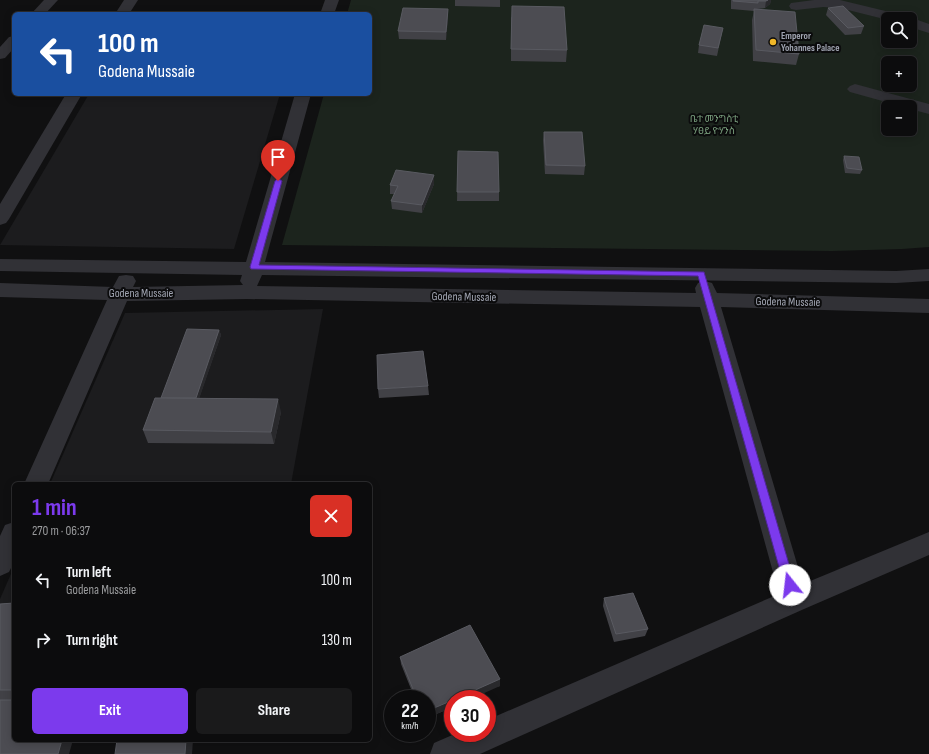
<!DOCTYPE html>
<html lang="en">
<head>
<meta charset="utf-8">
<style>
	:root { --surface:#0c0c0d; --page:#1a1a1b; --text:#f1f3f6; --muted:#9a9b9d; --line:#2c2c2e; --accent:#7c3aed }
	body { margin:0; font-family:"Sofia Sans Condensed","Noto Sans Ethiopic",sans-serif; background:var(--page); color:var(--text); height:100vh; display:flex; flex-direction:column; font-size:15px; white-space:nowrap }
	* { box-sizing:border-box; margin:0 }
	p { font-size:13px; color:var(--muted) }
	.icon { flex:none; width:22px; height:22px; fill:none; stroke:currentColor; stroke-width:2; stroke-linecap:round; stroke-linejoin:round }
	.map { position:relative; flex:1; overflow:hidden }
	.details { position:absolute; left:12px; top:482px; width:360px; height:260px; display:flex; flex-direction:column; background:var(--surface); border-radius:6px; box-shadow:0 2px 10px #0003,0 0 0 1px var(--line) }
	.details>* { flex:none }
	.guide { position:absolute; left:12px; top:12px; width:360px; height:84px; border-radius:6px; box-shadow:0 2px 10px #0003,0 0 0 1px var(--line); background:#1a4fa0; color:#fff; overflow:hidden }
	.buttons { position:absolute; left:881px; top:12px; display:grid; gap:8px }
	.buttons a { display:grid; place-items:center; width:36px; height:36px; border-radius:6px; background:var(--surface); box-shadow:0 2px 10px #0003,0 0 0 1px var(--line); font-size:20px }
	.speed { position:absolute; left:384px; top:690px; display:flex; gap:8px; font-size:20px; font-weight:700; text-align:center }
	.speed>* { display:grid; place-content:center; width:52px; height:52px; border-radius:50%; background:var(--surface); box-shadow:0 2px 10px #0003,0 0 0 1px var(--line); line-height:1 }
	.speed small { font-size:10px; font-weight:400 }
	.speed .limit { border:6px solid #d22; background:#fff; color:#111 }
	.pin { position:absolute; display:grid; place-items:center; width:34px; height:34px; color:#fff; margin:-41px -17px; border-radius:50% 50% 50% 0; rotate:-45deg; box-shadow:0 0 4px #0007 }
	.pin .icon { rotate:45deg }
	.me { position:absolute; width:44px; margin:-22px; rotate:344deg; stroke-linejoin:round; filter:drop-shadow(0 0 3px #0008) }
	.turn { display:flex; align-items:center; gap:14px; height:84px; padding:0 20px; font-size:18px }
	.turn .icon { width:52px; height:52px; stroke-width:2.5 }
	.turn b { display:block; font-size:28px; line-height:34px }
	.round { display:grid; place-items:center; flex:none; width:42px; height:42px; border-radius:6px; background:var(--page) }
	.head { display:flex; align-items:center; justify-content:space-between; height:68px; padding:0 20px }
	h1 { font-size:24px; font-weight:700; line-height:30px; color:var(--accent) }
	.primary-button { display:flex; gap:8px; margin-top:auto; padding:8px 20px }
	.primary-button a { flex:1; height:46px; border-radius:6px; background:var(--accent); color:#fff; font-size:16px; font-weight:700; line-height:46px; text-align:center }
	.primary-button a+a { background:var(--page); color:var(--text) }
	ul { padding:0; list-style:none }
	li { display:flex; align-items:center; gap:12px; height:60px; padding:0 20px }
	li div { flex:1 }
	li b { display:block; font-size:15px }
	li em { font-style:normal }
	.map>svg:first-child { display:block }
</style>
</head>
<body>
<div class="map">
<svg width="929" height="754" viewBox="0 0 929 754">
	<rect width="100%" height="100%" fill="#101011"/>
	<g fill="#1c1c1e">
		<path d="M89,94H280L234,249L0,245Z"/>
		<path d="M323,309L291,484H50L125,313Z"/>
		<path d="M14,567V609L0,608V599Z"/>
	</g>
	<path fill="#1c241d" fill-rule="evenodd" d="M351,0H929V247L902,249L832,251L282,245L324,94H370V14H347ZM888,19H910V41H888ZM888,63H910V85H888ZM888,107H910V129H888Z"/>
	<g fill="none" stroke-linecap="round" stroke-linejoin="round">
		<g fill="#313136" fill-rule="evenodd">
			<path d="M44,0H58L45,14H31Z"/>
			<path d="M124,0H138L129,14H115Z"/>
			<path d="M325,0H339L334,14H320Z"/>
			<path d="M814,0H840L906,16L907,19H915L929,24V33L910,27V19L888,20L840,8L823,7L796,10L791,9L789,6L791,3Z"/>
			<path d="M14,36V48L5,58L0,59V47L9,37Z"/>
			<path d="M855,84L929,104V114L910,109V107H904L850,92L847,89L850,86Z"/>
			<path d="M66,94H82L9,219L6,223L0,225V204Z"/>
			<path d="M295,94H311L265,262L896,271L929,269V281L896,283L262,275L257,286L696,293L695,288L698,283L705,281L712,283L717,293L929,299V313L721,307L803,584L929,532V555L804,609L480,754H430L434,743L457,733H487V720L779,594L700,307L247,299L127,301L48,484H24L107,300L0,297V283L113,287L119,276L126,275L133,276L136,281L133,287L243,285L240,281L242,275L0,271V259L246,262Z"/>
			<path d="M14,522V562L9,572L0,576V536L5,525Z"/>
		</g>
	</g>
	<g fill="#414146">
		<path d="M455,0H500V7L455,6Z"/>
		<path d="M731,0H771L770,4L765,8L757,9L799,54L796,65L753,61L752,20L754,11L731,9Z"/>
		<path d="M828,8L864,26L861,34L845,35L826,15Z"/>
		<path d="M448,9V17L446,40L399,39L398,31Z"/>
		<path d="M511,17L567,50L566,62L511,61Z"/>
		<path d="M723,28L717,56L698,53L699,45Z"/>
		<path d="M544,132L585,166L584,175L545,174L543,140Z"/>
		<path d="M458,151L499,192V201H457Z"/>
		<path d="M844,156L862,170L860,174L845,173L843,160Z"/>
		<path d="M434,175V184L422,213L392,209L391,201L394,194H390V185Z"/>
		<path d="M219,330L221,335L199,398L281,412L274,444L148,443L143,430Z"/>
		<path d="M428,386L429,395L379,398L378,389Z"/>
		<path d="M604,598L648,629L645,636L614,642L603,606Z"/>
		<path d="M14,603V700H0V604Z"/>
		<path d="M400,657L500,679V686L453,699V707L427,718V699H415L401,664Z"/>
	</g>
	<g fill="#29292c">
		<path d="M768,0H771L770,4L765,8L766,1Z"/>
		<path d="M448,9V17L446,40V32Z"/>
		<path d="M434,175V184L422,213V205Z"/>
		<path d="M219,330L221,335L195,411L193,407Z"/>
		<path d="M278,399L281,412L274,444L271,432Z"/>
		<path d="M500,679V686L471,699H455Z"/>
		<path d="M453,700V707L427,718V711Z"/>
		<path d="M62,740H73L69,754H58Z"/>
		<path d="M186,740H193L192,754H185Z"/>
	</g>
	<g fill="#4c4c52" stroke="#595a61">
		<path d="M733,0H768L766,1H758V3L733,1Z"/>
		<path d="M512,6L564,7L567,50L511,49Z"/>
		<path d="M843,6L864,26L848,28L828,8Z"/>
		<path d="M403,8L448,9L446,32L398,31Z"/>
		<path d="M754,9L795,12L799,54L756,50Z"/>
		<path d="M704,25L723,28L718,48L699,45Z"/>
		<path d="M544,132H582L585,166L546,165Z"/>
		<path d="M458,151L498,152L499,192H457Z"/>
		<path d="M844,156L859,157L862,170L847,168Z"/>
		<path d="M396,170L434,175L422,205L391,201L398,186L390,185Z"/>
		<path d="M187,329L219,330L196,398H161Z"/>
		<path d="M423,351L428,386L378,389L377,355Z"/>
		<path d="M155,398L278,399L271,432L143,430Z"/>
		<path d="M633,593L648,629L616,634L604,598Z"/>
		<path d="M14,603V690H0V604Z"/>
		<path d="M470,625L500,679L455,699H453V700L427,711V699H417L400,657Z"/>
		<path d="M0,700H14V740H62L58,754H0Z"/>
		<path d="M117,740H186L185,754H115Z"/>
	</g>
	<path fill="#7c3aed" stroke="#51269a" d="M278,178L282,181L259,265L704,272L795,585L794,589L790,590L786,589L784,585L698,276L251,269L250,267L275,181Z"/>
	<circle fill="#f0b729" stroke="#0b0b0c" stroke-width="1.5" cx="773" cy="42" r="4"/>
	<g text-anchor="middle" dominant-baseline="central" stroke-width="4" stroke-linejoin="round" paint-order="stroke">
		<g font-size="10" font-weight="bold" fill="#a1a5b2" stroke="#0b0b0c" text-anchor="start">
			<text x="781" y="36">Emperor<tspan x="781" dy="12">Yohannes Palace</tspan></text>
		</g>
		<g font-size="10" fill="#789d7c" stroke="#0b0b0c">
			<text x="714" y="119">ቤተ መንግስቲ<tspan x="714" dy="12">ሃፀይ ዮሃንስ</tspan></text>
		</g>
		<g font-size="12" fill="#a1a5b2" stroke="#0b0b0c">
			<text x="141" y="293">Godena Mussaie</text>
			<text transform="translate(464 297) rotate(1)">Godena Mussaie</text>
			<text transform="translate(788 302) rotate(1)">Godena Mussaie</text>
		</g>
	</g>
</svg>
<div class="buttons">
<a><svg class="icon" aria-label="search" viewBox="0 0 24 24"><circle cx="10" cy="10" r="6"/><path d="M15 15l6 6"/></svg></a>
<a>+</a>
<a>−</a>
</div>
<div class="speed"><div>22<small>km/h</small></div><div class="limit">30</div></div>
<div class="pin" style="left:278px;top:181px;background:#d93025"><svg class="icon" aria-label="arrive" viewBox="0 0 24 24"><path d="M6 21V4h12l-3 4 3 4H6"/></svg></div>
<svg class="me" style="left:790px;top:585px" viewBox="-20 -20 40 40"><circle r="19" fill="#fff"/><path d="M0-13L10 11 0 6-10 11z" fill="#7c3aed"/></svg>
<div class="guide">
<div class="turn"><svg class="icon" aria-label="left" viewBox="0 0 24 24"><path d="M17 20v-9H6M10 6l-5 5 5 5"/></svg><div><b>100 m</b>Godena Mussaie</div></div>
</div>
<section class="details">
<div class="head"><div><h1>1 min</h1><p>270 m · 06:37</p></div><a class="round" style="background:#d93025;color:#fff"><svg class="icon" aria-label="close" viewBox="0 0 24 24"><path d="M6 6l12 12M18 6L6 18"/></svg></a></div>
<ul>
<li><svg class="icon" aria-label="left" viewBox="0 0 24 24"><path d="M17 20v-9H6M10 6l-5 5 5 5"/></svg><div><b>Turn left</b><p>Godena Mussaie</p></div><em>100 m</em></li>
<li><svg class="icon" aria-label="right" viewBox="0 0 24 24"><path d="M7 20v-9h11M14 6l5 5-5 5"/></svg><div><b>Turn right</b></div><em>130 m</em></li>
</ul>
<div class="primary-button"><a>Exit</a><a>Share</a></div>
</section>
</div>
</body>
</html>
